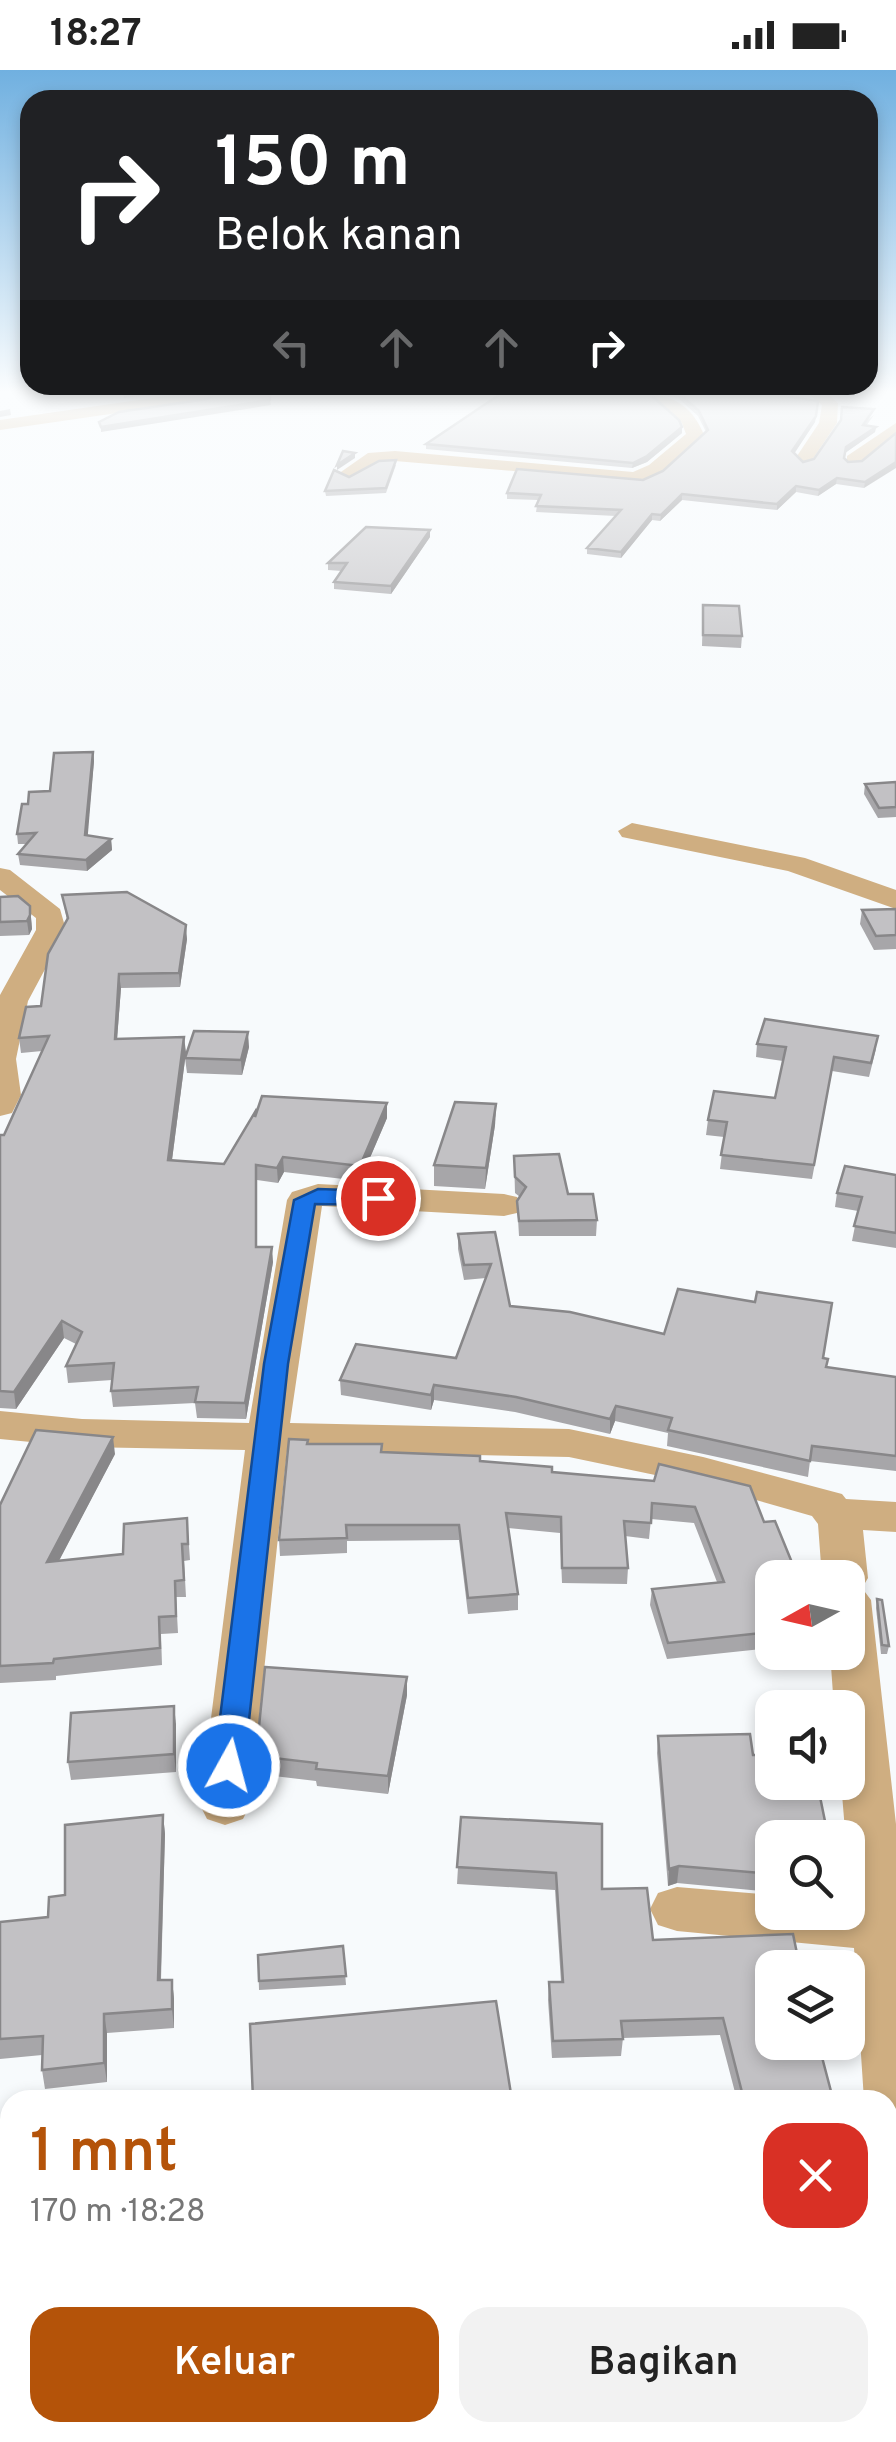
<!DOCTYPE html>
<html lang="id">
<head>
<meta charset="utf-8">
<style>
	:root { --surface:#fff; --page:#f2f2f2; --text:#222; --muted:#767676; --accent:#b45309 }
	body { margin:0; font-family:Overpass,sans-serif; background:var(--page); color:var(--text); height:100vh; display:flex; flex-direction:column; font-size:38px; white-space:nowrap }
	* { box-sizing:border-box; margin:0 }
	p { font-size:32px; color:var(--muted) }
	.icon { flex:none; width:55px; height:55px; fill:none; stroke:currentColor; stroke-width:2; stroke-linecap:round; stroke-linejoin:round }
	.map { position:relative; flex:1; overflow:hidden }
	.sheet { position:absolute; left:0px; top:2020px; width:898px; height:352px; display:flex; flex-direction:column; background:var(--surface); border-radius:30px 30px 0 0; box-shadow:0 5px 15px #0003 }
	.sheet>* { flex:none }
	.guide { position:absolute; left:20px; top:20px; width:858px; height:305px; border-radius:30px; box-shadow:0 5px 15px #0003; background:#202124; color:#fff; overflow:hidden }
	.needle { width:65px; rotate:262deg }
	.tools { position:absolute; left:755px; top:1490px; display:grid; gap:20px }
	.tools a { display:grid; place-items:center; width:110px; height:110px; border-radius:20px; background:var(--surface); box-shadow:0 5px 15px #0003; font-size:50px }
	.pin { position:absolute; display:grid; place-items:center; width:85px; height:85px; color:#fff; margin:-42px; border:5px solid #fff; border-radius:50%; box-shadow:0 2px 10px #0007 }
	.me { position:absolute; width:110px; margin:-55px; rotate:7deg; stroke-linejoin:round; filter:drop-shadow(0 0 8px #0008) }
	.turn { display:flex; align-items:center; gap:35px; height:210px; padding:0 30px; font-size:45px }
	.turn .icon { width:130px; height:130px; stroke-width:2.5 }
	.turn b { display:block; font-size:70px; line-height:85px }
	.lanes { display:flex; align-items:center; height:95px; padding:0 30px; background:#0003; justify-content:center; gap:50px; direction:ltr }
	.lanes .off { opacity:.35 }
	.round { display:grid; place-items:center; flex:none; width:105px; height:105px; border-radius:30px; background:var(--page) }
	.overview { display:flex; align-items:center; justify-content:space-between; height:170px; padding:0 30px }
	h1 { font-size:60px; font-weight:600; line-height:75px; color:var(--accent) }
	.cta { display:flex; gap:20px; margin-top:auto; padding:20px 30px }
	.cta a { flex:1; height:115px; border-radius:30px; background:var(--accent); color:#fff; font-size:40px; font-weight:600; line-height:115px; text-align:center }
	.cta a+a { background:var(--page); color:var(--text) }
	.status { display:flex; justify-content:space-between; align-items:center; height:70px; padding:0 50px; background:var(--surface); direction:ltr }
	.status svg { height:28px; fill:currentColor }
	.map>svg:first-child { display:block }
</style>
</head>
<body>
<div class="status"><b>18:27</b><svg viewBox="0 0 49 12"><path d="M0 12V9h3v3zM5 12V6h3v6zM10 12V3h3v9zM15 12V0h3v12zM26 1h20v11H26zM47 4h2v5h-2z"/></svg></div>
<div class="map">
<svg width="896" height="2372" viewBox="0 0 896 2372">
	<rect width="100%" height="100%" fill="#f7fafc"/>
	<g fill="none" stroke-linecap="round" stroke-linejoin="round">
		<g fill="#cfae81" fill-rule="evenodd">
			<path d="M173,325H215L207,330L0,360V350Z"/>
			<path d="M651,325C676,325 695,341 704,365L661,403L643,412L395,391L378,392L347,409L338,404L368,383L395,381L633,402L649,395L686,364L682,353Z"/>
			<path d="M810,325H829L838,333L837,353L810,393L804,394L795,389L819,353L822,335Z"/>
			<path d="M896,353V366L859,394H847V386Z"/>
			<path d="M632,753L805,788L896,820V839L788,801L622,767L618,761Z"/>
			<path d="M0,798L10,800L60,839L66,860L28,931L16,989L21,1025L12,1043L0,1046V925L36,860V848L0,820Z"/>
			<path d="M318,1114L504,1124L517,1127L522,1135L517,1143L504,1146L322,1136L290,1353L569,1359L703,1387L842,1424L846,1429L896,1432V1462L863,1460L868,1508L862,1518L871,1530L896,1754V2093L888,2090V2030H864L854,1878L677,1861L658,1855L650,1839L658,1823L677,1817L772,1825V1842H848V1832L851,1833L841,1712H848V1638H834L830,1582H848V1508H822L818,1454L812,1446L703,1415L569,1387L287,1381L250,1735L243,1749L225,1755L207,1749L200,1735L245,1380L82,1377L0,1369V1341L82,1349L249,1353L287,1130L292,1122Z"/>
		</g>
	</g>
	<g fill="#a7a6a9">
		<path d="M662,325H777L818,331L815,352L794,383L803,392L814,389L874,345L866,356L876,357L875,362L845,383L844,389L848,392L862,391L896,363L864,418L836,414L818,426L796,422L777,440L682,430L660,451L652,450L621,488L587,484V478L616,446L536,442L538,430L507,429V423L643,410L663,401L706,362L698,346L678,328Z"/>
		<path d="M682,363L647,392L632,398L426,379V374Z"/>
		<path d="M396,395L386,423L326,426L325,421L349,407Z"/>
		<path d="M430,467L391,524L334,519V512L342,501L328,500V493Z"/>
		<path d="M703,535L742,566L741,578L702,576Z"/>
		<path d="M93,682L94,691L87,765L111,769L112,780L87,801L20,795L18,784L27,774H18L17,764L50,721Z"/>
		<path d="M896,712V747L878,748L864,724L865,714Z"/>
		<path d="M62,825L187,869L180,917L121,918L117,969L186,982L172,1090L224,1094L255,1047L387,1048L360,1111L284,1102L278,1113L257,1110V1177L273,1192L246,1349L197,1348L195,1333L113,1337L111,1321L112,1310L68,1313L66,1296L76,1274L64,1268L16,1339L0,1338V1065H4L42,981L21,983L19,968L41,936L67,850Z"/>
		<path d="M0,827L30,836L32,859L29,865L0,866Z"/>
		<path d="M896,839V879L874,880L860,854L862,840Z"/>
		<path d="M757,974L876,979L869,1007L832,1001L812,1109L720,1099L724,1067L706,1065L708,1050L775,1028L783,991L756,987Z"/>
		<path d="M249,977L242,1005L187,1003L185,988Z"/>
		<path d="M496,1034L495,1055L485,1119L434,1116V1095Z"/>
		<path d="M514,1086L568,1124L597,1150L596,1166H519L517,1131L520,1127L515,1123Z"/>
		<path d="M896,1105V1178L852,1171L858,1141L835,1137L837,1123Z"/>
		<path d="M495,1162L510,1236L664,1264L824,1289L826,1297L896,1307V1401L810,1391L808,1407L667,1376L668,1363L615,1351L610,1364L515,1342L434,1330L431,1340L341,1325L340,1310L456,1288L486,1208L464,1210L458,1179V1164Z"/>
		<path d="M308,1374L480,1391L552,1402L764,1452L793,1495L792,1508H772V1578L667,1589L650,1535L652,1519L717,1512L694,1453L651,1449L649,1469L625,1466L628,1498L627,1514L562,1513L560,1463L508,1458L518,1524V1540L468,1544L459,1470L347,1471V1483L280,1486L279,1470Z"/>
		<path d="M115,1384L59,1490L123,1484L187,1448L190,1490L184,1491L186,1527H176L178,1563L161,1564L162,1595L56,1606V1610L0,1613V1435Z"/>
		<path d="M877,1529L889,1576L887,1584H881L876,1538Z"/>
		<path d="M407,1607V1625L388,1724L317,1716L316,1711L257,1704L256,1686Z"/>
		<path d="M176,1654V1702L71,1710L68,1692Z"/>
		<path d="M658,1666L753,1685L772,1768V1822L677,1813L668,1816L657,1683Z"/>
		<path d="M163,1745L165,1764L161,1910H172L174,1929V1958L107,1963V2012L45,2019L42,2000V1985L0,1989V1852L48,1847L65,1825Z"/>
		<path d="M461,1747L602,1819L653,1870L772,1898L832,2025L839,2030H737L720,1965L623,1968L621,1986L552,1988L548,1930L549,1912H561L555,1820L457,1814Z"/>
		<path d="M343,1876L346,1915L259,1920L258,1885Z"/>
		<path d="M10,2134V2252L0,2253V2135Z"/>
		<path d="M827,2362H888L896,2372H829Z"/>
	</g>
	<g fill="#888789">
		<path d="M123,325H147L124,328Z"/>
		<path d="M270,330L271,335L101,362V357Z"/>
		<path d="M10,339L11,345L0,347V341Z"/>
		<path d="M816,346L815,352L792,387V381Z"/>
		<path d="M682,357V363L647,392L632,398L633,393Z"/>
		<path d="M876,357L875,362L845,383L846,377Z"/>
		<path d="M355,383V388L337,400V395Z"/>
		<path d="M896,392V398L864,418L865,412Z"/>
		<path d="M837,408L836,414L818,426L819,420Z"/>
		<path d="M796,416V422L777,440V434Z"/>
		<path d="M682,424V430L660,451L661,445Z"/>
		<path d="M652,444V450L621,488V482Z"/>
		<path d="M430,460V467L391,524V516Z"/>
		<path d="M93,682L94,691L87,775L85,765Z"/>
		<path d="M111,769L112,780L87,801L86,790Z"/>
		<path d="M30,836L32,859L29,865L27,851Z"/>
		<path d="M186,855L187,869L180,917L179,903Z"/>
		<path d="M119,904L121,918L116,983L115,969Z"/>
		<path d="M248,962L249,977L242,1005L241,990Z"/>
		<path d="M184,967L186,982L170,1105L168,1090Z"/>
		<path d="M387,1033V1048L360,1111V1096Z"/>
		<path d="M496,1034L495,1055L485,1119L486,1098Z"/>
		<path d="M283,1087L284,1102L278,1113L277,1098Z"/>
		<path d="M272,1177L273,1192L246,1349L245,1333Z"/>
		<path d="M62,1251L64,1268L16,1339L14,1322Z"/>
		<path d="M434,1315V1330L431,1340V1325Z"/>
		<path d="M616,1336L615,1351L610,1364V1349Z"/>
		<path d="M113,1367L115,1384L50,1508L47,1492Z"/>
		<path d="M407,1607V1625L388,1724V1706Z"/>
		<path d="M174,1636L176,1654V1702L174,1684Z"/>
		<path d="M163,1745L165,1764L160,1930L158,1910Z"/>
		<path d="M679,1796L677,1813L668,1816L669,1799Z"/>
		<path d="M172,1910L174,1929V1958L172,1939Z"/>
		<path d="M104,1944L107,1963V2012L104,1993Z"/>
	</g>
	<g fill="#c2c1c4" stroke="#888789" stroke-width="2.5">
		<path d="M213,325H270V330L101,357L99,352L119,342L207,329Z"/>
		<path d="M499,325H651L679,350L682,357L647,386L633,393L426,374Z"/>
		<path d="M681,325H777L818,331L816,346L792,381L803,392L814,389L841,350L842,337L874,339L863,355L876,357L846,377L844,388L848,392L862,391L896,363V392L865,412L837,408L819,420L796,416L777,434L682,424L661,445L652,444L621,482L587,478L621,440L536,436L541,425L507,423L517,399L643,410L663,401L708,360L699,341Z"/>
		<path d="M343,381L355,383L337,395Z"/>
		<path d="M396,390L386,418L325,421L334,400L349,407L379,391Z"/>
		<path d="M366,457L430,460L391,516L334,512L347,493H328Z"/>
		<path d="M703,535L739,536L742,566L703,565Z"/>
		<path d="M93,682L85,765L111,769L86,790L18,784L36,763L17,764L22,734H28L29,722L50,721L54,683Z"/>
		<path d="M896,712V737L879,738L865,714Z"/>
		<path d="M127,822L186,855L179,903L119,904L115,969L184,967L168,1090L224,1094L255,1042V1047L262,1026L387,1033L360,1096L283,1087L277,1098L256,1095V1177H272L245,1333L195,1332L198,1317L111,1321L114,1293L66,1296L82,1262L62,1251L14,1322L0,1321V1065H4L49,966L19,968L26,937L41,936L48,884L68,848L62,825Z"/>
		<path d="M18,826L30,836V845L27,851L0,852V827Z"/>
		<path d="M896,839V865L876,866L862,840Z"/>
		<path d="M765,949L878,966L871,993L834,987L814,1095L721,1085L727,1052L708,1050L714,1021L775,1028L786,977L757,974Z"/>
		<path d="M194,961L248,962L241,990L185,988Z"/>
		<path d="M455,1032L496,1034L486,1098L434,1095Z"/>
		<path d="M559,1084L568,1124H593L597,1150L519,1151L517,1131L526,1117L515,1107L514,1086Z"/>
		<path d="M845,1096L896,1105V1163L854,1156L862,1127L837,1123Z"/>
		<path d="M495,1162L510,1236L570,1242L664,1264L678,1219L755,1232L757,1222L832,1233L823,1288L828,1289L826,1297L896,1307V1386L812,1376L810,1391L668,1360L672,1348L616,1336L610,1349L516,1327L434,1315L431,1325L340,1310L356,1274L456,1288L491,1194L464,1195L458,1164Z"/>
		<path d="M36,1360L113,1367L47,1492L123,1484L124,1454L187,1448L188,1474H182L184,1510L175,1511L176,1546L159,1547L160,1578L54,1589L53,1593L0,1596V1435Z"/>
		<path d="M289,1369L308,1370L307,1374H382L381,1382L480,1386V1391L552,1397V1402L654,1411L659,1394L750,1416L764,1452L775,1451L793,1495L785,1496L790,1508H772V1545H769L772,1556V1562L668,1573L652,1519L724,1512L695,1437L652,1433L651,1453L624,1451L628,1498H562L561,1447L506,1443L518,1524L468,1528L459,1455H346L347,1468L279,1470Z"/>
		<path d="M877,1529L882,1530L889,1576L882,1575Z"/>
		<path d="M265,1597L407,1607L388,1706L316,1699L317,1693L256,1686Z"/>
		<path d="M174,1636V1684L68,1692L71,1643Z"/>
		<path d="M750,1664L753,1685H772V1712H817L827,1761H840L841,1768H772V1804L679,1796L669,1799L658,1666Z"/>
		<path d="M163,1745L158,1910H172V1939L104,1944V1993L42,2000L43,1966L0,1969V1852L48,1847L49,1827L65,1825V1755Z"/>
		<path d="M461,1747L602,1754V1819L647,1818L653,1870L793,1864L800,1898H772V1972H818L832,2025L838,2024L839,2030H744L723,1948L621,1951L623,1969L553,1971L549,1912H563L556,1803L457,1797Z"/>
		<path d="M343,1876L346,1906L259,1911L258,1885Z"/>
		<path d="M496,1931L512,2030H253L250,1954Z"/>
		<path d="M10,2134V2237L0,2239V2135Z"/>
		<path d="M896,2298V2372H837L835,2362H888V2299Z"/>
		<path d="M306,2362H434L435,2372H306Z"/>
		<path d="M593,2362H665L666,2372H526L593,2365Z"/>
	</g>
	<linearGradient id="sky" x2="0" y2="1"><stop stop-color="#70b0e0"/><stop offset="0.49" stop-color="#fbfdfe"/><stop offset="1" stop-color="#fbfdfe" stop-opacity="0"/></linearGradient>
	<rect width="896" height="657" fill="url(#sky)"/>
	<path fill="#1a73e8" stroke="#114b97" stroke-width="2.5" d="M318,1119L378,1121L389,1128L378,1135L315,1134L288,1294L244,1696L240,1705L229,1708L218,1705L214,1696L264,1294L294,1130Z"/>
</svg>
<div class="tools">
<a><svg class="needle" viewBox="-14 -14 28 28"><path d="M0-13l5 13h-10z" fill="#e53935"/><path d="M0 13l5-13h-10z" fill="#767676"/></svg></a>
<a><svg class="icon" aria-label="sound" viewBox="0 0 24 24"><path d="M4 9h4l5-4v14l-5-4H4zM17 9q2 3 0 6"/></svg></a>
<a><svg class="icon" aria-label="search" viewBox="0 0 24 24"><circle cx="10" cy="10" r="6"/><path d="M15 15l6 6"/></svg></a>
<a><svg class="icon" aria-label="layers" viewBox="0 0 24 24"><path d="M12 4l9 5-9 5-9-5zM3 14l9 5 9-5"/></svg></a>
</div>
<div class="pin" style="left:378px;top:1128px;background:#d93025"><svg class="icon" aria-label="arrive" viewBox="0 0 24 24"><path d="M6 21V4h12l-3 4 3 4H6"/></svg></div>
<svg class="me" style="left:229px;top:1696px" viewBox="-20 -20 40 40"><circle r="17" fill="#1a73e8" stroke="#fff" stroke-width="3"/><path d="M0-11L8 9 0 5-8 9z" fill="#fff"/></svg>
<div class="guide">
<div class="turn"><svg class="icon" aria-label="right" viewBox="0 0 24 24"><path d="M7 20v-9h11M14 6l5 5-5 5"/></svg><div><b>150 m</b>Belok kanan</div></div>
<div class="lanes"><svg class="icon off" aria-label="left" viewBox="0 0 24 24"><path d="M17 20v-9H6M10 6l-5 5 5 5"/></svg><svg class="icon off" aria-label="ahead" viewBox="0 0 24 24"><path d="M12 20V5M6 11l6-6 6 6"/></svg><svg class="icon off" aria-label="ahead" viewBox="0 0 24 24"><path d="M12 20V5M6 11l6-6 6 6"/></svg><svg class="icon" aria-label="right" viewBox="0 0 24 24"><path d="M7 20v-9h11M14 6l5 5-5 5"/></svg></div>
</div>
<section class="sheet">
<div class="overview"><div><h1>1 mnt</h1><p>170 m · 18:28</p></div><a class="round" style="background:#d93025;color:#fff"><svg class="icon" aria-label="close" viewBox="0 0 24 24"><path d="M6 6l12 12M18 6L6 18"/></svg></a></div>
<div class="cta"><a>Keluar</a><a>Bagikan</a></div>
</section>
</div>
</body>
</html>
